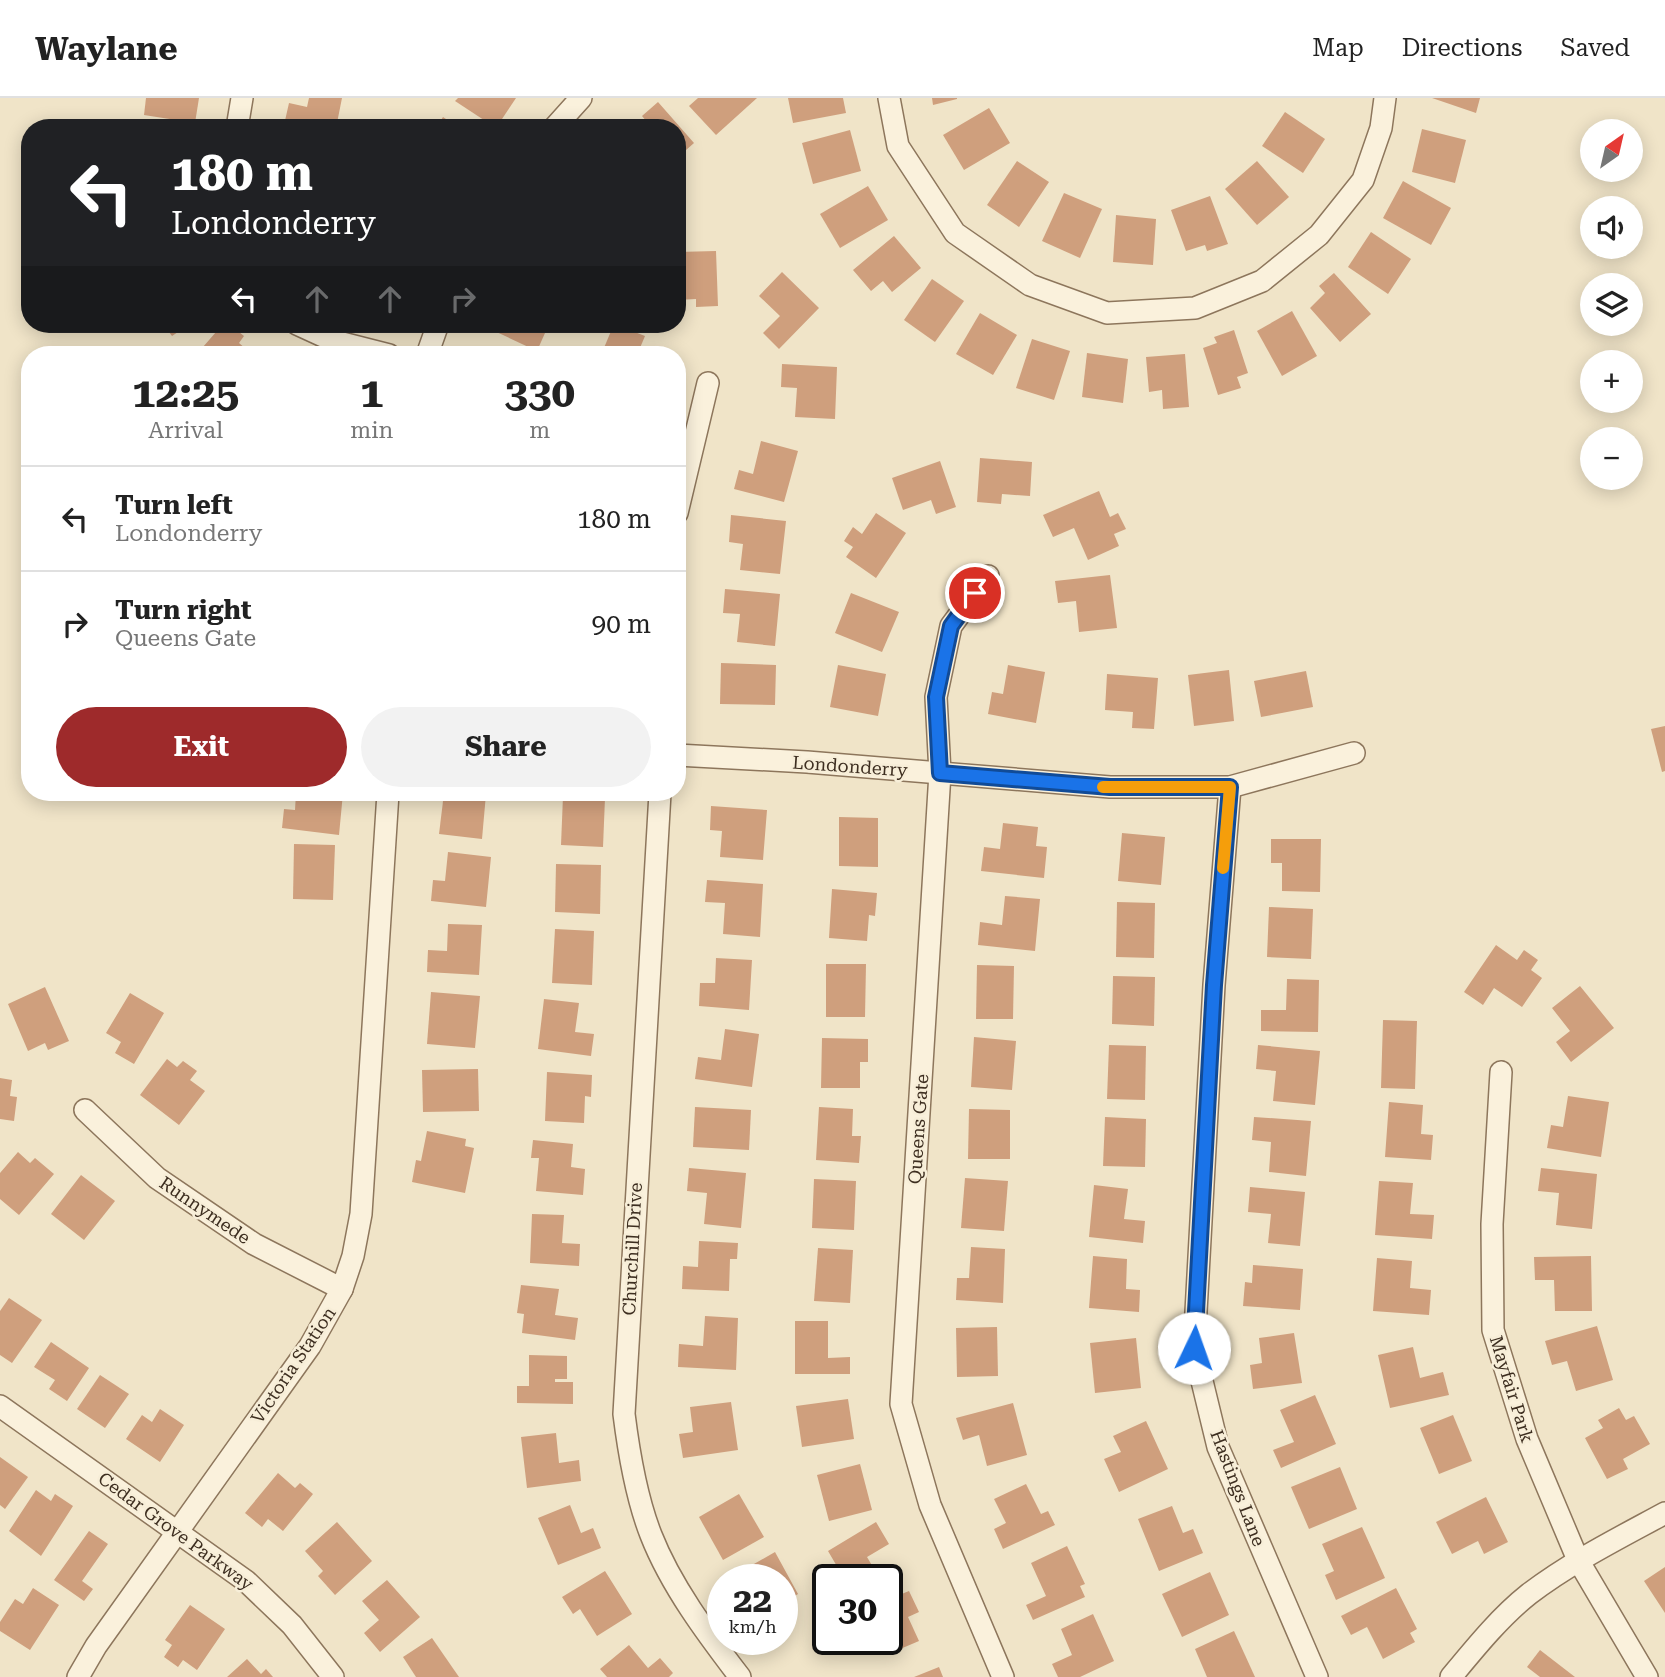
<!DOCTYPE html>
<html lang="en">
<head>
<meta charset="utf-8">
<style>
	:root { --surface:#fff; --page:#f2f2f2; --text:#222; --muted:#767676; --line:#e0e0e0; --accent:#9e2a2b }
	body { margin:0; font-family:"Roboto Serif",serif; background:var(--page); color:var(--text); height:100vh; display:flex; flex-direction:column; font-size:26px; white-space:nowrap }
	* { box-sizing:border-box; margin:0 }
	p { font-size:23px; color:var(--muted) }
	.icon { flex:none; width:38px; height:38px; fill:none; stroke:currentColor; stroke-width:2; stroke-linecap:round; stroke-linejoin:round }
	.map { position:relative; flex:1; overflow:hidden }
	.details { position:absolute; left:21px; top:248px; width:665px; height:455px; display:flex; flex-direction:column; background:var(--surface); border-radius:28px; box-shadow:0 4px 18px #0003 }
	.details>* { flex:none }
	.hud { position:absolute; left:21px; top:21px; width:665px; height:214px; border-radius:28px; box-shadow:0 4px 18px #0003; background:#202124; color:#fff; overflow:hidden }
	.needle { width:46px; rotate:34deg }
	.buttons { position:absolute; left:1580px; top:21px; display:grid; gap:14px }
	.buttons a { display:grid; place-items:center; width:63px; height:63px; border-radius:50%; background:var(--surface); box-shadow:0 4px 18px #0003; font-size:35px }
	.speed { position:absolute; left:707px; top:1466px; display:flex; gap:14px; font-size:35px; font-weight:700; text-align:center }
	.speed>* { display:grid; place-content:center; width:91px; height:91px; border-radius:50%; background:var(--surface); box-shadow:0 4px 18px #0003; line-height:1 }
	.speed small { font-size:18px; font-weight:400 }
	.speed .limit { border:4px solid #111; border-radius:10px; background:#fff; color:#111 }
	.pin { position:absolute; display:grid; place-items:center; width:60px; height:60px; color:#fff; margin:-30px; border:4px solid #fff; border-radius:50%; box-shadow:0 2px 7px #0007 }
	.me { position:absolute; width:77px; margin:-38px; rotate:3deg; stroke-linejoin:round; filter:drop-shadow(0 0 5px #0008) }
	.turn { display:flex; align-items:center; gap:24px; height:147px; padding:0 35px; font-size:32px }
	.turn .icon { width:91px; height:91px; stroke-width:2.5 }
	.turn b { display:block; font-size:49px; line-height:60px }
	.lanes { display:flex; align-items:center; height:66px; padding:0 35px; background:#0003; justify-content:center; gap:35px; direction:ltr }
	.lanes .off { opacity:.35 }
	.eta { display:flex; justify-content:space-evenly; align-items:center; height:119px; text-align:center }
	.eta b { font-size:42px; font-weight:700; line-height:49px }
	.button { display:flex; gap:14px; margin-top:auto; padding:14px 35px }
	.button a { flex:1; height:80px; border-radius:42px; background:var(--accent); color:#fff; font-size:28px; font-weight:700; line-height:80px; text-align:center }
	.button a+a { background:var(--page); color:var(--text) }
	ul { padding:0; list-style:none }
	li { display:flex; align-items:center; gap:21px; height:105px; padding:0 35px; border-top:2px solid var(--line) }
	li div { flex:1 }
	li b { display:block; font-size:26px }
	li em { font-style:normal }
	header { display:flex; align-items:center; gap:42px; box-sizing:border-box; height:98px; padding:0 35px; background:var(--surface); border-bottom:2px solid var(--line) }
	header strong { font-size:33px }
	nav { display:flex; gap:38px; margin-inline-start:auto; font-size:24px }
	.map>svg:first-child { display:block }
</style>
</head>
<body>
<header>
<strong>Waylane</strong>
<nav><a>Map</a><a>Directions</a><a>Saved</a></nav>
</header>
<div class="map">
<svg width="1665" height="1579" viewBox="0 0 1665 1579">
	<rect width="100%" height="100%" fill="#f0e4c8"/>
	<g fill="#cf9f7d">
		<path d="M146,0H199L195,25L144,17Z"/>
		<path d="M309,0H342L336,30L284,27L289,5L307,9Z"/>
		<path d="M458,0H516L496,30L455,3Z"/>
		<path d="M698,0H757L716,37L689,8Z"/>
		<path d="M788,0H843L846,15L793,25Z"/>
		<path d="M932,0H957V1L933,7Z"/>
		<path d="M1432,0H1480L1476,15Z"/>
		<path d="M658,4L694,45L677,60V30H652L642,18Z"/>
		<path d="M989,10L1010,45L964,72L943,37Z"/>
		<path d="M1285,14L1325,41L1303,75L1262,48Z"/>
		<path d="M443,19L459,30H436Z"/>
		<path d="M1422,31L1466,42L1455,85L1412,74Z"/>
		<path d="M850,32L861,73L813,86L802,45Z"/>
		<path d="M1017,63L1049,84L1019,129L987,107Z"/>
		<path d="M1257,63L1289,99L1257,127L1225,91Z"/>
		<path d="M1403,83L1451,110L1431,147L1383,120Z"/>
		<path d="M868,88L888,122L840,150L820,116Z"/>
		<path d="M1064,95L1102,111L1080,160L1042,143Z"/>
		<path d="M1210,98L1228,146L1207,153L1205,147L1186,153L1171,112Z"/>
		<path d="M1116,117L1156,121L1153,167L1113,164Z"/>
		<path d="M1371,134L1411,161L1388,196L1348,169Z"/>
		<path d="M894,138L921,170L892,194L883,183L871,193L853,172Z"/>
		<path d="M716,153L718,208L696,209V201L677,202V154Z"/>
		<path d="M782,174L819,210L779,251L763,235L780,218L759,198Z"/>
		<path d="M1334,175L1371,216L1340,244L1310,210L1325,195L1319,188Z"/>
		<path d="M932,181L964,203L935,244L904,222Z"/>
		<path d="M1292,213L1317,258L1282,278L1257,233Z"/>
		<path d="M980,215L1017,237L993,277L956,256Z"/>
		<path d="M163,226H190L172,238Z"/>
		<path d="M223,226H229L244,238L239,245L253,257H196Z"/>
		<path d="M492,226H549L537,253L490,231Z"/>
		<path d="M614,226L645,238L637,257H601Z"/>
		<path d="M1234,232L1248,275L1237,279L1241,290L1218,297L1203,250L1217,245L1214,239Z"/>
		<path d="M1032,241L1070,253L1054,302L1016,290Z"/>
		<path d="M1087,255L1128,261L1123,305L1082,299Z"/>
		<path d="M1185,256L1189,309L1163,311L1162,292L1149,294L1146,259Z"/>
		<path d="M782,266L837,269L835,321L795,319L797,290L781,289Z"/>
		<path d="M761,343L798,353L784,404L734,391L739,372L753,376Z"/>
		<path d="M980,360L1032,364L1030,398L1002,396L1001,406L977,404Z"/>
		<path d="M940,363L956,409L936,416L931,402L903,412L892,380Z"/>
		<path d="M1099,393L1110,419L1118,415L1126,431L1114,436L1119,448L1088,462L1074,430L1053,439L1043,417Z"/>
		<path d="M876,415L906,435L876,480L846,459L853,449L844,443L853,429L862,436Z"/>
		<path d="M731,417L786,423L780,476L740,472L743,446L729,444Z"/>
		<path d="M1110,477L1117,530L1079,534L1076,503L1058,505L1055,483Z"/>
		<path d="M725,491L780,496L775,548L737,544L740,516L723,515Z"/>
		<path d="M851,495L899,514L882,554L835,535Z"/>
		<path d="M721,565L776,567L775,607L720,606Z"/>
		<path d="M838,567L886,576L878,618L830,609Z"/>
		<path d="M1008,567L1045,574L1036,625L988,616L992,594L1003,596Z"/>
		<path d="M1229,572L1234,623L1194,628L1188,577Z"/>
		<path d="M1306,573L1313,609L1261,619L1254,583Z"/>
		<path d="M1107,576L1158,580L1154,631L1132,630L1133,614L1105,612Z"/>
		<path d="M1665,628V673L1662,674L1651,631Z"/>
		<path d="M296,695H343L339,737L282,730L284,711L295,712Z"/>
		<path d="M444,695L486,696L482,741L439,736Z"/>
		<path d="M563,698L605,700L603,749L561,747Z"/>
		<path d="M711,708L767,712L763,762L720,759L722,733L710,732Z"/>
		<path d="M839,719L878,720V769L839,768Z"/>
		<path d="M1003,725L1038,729L1036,748L1047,749L1044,780L981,773L984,749L1000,751Z"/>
		<path d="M1122,735L1165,739L1161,787L1118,783Z"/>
		<path d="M1271,741H1321L1320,794L1282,793V765H1271Z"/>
		<path d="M294,746L335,747L333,802L293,801Z"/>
		<path d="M448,754L491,759L486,809L431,803L433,782L445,783Z"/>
		<path d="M556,766L601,767L600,816L555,814Z"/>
		<path d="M707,782L763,786L760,839L723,836L725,805L705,804Z"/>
		<path d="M832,791L877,795L875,818L869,817L867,843L829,840Z"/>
		<path d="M1005,798L1040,801L1035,853L978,847L980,824L1002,827Z"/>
		<path d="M1117,804L1155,805L1154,860L1116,859Z"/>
		<path d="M1269,809L1313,811L1311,861L1267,859Z"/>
		<path d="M448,826L482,827L479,877L427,874L428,852L447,853Z"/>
		<path d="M555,831L594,833L592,887L552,885Z"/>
		<path d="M1496,847L1517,862L1524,852L1538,862L1531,872L1542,880L1522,909L1494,890L1483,907L1464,894Z"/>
		<path d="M716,860L752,862L749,912L699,908L700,885H715Z"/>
		<path d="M826,866H866L865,919H826Z"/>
		<path d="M977,867L1014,868L1013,921H976Z"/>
		<path d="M1113,878L1155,879L1154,928L1112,926Z"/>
		<path d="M1287,881L1319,882L1318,934L1261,933V912H1286Z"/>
		<path d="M1580,888L1614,930L1571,964L1556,944L1570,933L1552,910Z"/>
		<path d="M45,889L69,943L48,952L45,945L28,953L8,906Z"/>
		<path d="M431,894L480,898L475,950L427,946Z"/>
		<path d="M130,895L164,915L134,966L115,955L121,944L106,935Z"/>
		<path d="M544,901L579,905L575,934L594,936L591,958L538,951Z"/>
		<path d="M1383,922L1417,923L1415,991L1381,990Z"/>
		<path d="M725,931L759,936L752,989L695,981L698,959L721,962Z"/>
		<path d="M974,939L1016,943L1012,992L971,989Z"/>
		<path d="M822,940L868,941V964H860V990H821Z"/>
		<path d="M1109,947L1146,948L1145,1002L1107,1001Z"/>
		<path d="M1258,947L1320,953L1315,1007L1273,1003L1276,973L1256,971Z"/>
		<path d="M167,961L177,969L183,963L197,973L190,982L205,993L179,1027L140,997Z"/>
		<path d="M478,971L479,1013L423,1014L422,972Z"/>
		<path d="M547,974L592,977L591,999L585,998L584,1025L545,1023Z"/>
		<path d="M0,980L12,982L10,998L17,999L14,1023L0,1021Z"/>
		<path d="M1568,998L1609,1004L1601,1059L1547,1050L1551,1027L1563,1029Z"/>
		<path d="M1389,1004L1423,1007L1421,1036L1433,1037L1431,1062L1385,1059Z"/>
		<path d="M695,1009L751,1012L749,1052L693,1049Z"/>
		<path d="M819,1009L853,1011L852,1038H861L859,1065L816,1062Z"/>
		<path d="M969,1011L1010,1012V1061H968Z"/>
		<path d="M1105,1019L1146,1021L1145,1069L1103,1068Z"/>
		<path d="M1254,1019L1311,1023L1306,1078L1269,1074L1271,1044L1252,1042Z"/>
		<path d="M427,1033L466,1041L465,1048L474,1050L465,1095L412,1084L416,1062L421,1063Z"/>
		<path d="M533,1042L573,1046L571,1069L585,1071L583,1097L536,1093L539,1060H531Z"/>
		<path d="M18,1054L30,1065L35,1060L54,1076L19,1117L0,1101V1075Z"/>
		<path d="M689,1070L746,1075L741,1130L704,1126L707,1095L687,1093Z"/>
		<path d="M1541,1070L1597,1076L1592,1131L1556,1127L1559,1095L1538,1093Z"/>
		<path d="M81,1077L115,1103L84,1142L51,1116Z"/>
		<path d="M965,1080L1008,1083L1004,1133L961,1130Z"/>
		<path d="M814,1081L856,1083L854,1132L812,1130Z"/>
		<path d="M1379,1083L1413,1085L1410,1116L1434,1117L1432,1141L1375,1137Z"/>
		<path d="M1094,1087L1128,1091L1124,1121L1145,1123L1143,1145L1089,1139Z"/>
		<path d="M1250,1089L1305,1094L1300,1148L1268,1145L1271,1116L1248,1114Z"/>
		<path d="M532,1116L564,1117L562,1145L580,1146L579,1168L530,1165Z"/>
		<path d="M699,1143L738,1145L737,1161H730L729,1193L682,1191L683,1168L698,1169Z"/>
		<path d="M971,1149L1005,1151L1003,1205L956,1202L957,1180H969Z"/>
		<path d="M818,1150L853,1152L850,1205L814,1203Z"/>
		<path d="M1093,1158L1127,1161L1126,1191L1140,1192L1139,1214L1089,1210Z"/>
		<path d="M1591,1158L1592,1213H1555L1554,1182H1535L1534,1159Z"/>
		<path d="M1377,1160L1412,1163L1410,1190L1431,1192L1429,1217L1373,1213Z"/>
		<path d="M1253,1167L1303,1171L1300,1212L1243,1208L1245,1184L1252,1185Z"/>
		<path d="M521,1187L559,1191L555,1217L578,1220L575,1242L522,1235L524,1216L517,1215Z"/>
		<path d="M9,1200L42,1222L12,1265L0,1257V1213Z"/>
		<path d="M705,1218L738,1220L736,1272L678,1269L679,1246L703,1248Z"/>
		<path d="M795,1223H828V1260L850,1259V1276H795Z"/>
		<path d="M1597,1228L1613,1282L1576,1293L1567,1263L1552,1267L1545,1243Z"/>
		<path d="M997,1229L998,1278L957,1279L956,1230Z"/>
		<path d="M1294,1235L1302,1285L1253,1291L1250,1267L1262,1265L1259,1240Z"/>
		<path d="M1136,1240L1141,1290L1095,1295L1090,1245Z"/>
		<path d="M51,1244L89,1270L67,1303L49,1291L55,1282L34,1269Z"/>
		<path d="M1413,1249L1420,1280L1443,1274L1449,1297L1390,1310L1378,1257Z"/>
		<path d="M529,1257L567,1258V1281H555V1284H573V1306L517,1305V1288H529Z"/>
		<path d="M100,1277L129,1296L105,1330L77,1311Z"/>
		<path d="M1315,1297L1336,1346L1281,1370L1273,1352L1294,1344L1280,1312Z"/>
		<path d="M848,1301L854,1341L802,1349L796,1308Z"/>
		<path d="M731,1304L738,1352L683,1360L679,1336L693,1334L690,1309Z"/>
		<path d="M1013,1305L1027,1357L987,1368L979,1337L963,1342L956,1320Z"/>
		<path d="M1619,1310L1626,1322L1634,1318L1650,1346L1623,1361L1628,1371L1607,1381L1585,1340L1603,1330L1598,1322Z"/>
		<path d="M160,1311L184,1327L160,1364L126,1341L142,1317L152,1324Z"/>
		<path d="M1453,1317L1472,1363L1439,1376L1420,1330Z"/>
		<path d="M1146,1323L1168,1371L1119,1394L1104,1361L1121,1354L1113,1338Z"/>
		<path d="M556,1335L559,1365L579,1362L581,1383L527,1390L521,1339Z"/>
		<path d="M0,1359L28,1379L5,1411L0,1407Z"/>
		<path d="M860,1366L872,1412L829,1423L817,1377Z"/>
		<path d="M1340,1369L1357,1411L1309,1431L1291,1389Z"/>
		<path d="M278,1375L295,1390L300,1385L313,1396L283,1433L268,1421L262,1429L245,1415Z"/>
		<path d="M1026,1386L1041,1416L1048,1413L1055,1427L1003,1451L994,1431L1006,1425L994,1401Z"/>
		<path d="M36,1392L51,1403L55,1396L73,1408L41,1458L9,1433Z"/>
		<path d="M739,1396L764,1439L723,1462L699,1419Z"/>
		<path d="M1486,1399L1508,1444L1484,1456L1478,1443L1452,1456L1436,1424Z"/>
		<path d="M570,1407L581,1435L593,1430L601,1450L558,1467L538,1420Z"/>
		<path d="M1172,1408L1183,1435L1193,1431L1203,1455L1159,1473L1138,1421Z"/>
		<path d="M337,1424L372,1463L335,1497L318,1478L323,1473L305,1453Z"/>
		<path d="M876,1424L889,1446L867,1459L880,1481L845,1482L828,1453Z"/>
		<path d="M1362,1429L1385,1480L1336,1502L1325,1477L1334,1473L1322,1446Z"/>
		<path d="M89,1433L108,1446L82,1483L93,1491L84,1503L54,1482Z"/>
		<path d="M1067,1448L1085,1486L1080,1488L1085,1499L1033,1522L1026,1507L1046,1498L1031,1465Z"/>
		<path d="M775,1454L798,1496L782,1506V1482H736L733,1478Z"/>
		<path d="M1665,1469V1515L1644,1483Z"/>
		<path d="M605,1473L632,1516L597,1538L580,1511L573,1516L562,1499Z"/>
		<path d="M1210,1474L1229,1517L1182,1539L1162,1496Z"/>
		<path d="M387,1482L420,1519L380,1554L364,1535L379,1522L362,1503Z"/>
		<path d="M33,1490L59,1507L30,1552L0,1533V1524L15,1501L23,1506Z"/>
		<path d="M1396,1490L1417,1531L1410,1535L1415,1544L1383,1561L1367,1529L1351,1537L1341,1518Z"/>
		<path d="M909,1493L919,1514L908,1519L919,1543L886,1557L879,1542H887V1502Z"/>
		<path d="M190,1507L225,1531L197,1572L183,1562L178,1569L164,1559L172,1547L165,1542Z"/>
		<path d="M1093,1516L1114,1563L1080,1579H1058L1052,1566L1072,1557L1061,1531Z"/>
		<path d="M1234,1533L1255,1579H1207L1195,1551Z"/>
		<path d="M432,1540L459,1579H416L403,1559Z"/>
		<path d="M629,1547L648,1570L660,1560L673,1575L669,1579H607L600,1571Z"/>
		<path d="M1540,1552L1575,1579H1540L1527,1569Z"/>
		<path d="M247,1561L261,1576L266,1571L273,1579H227Z"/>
		<path d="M939,1569L943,1579H914Z"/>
	</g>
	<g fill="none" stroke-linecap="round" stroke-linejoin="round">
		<g stroke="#8d765c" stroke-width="24">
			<g id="street">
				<path d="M889,0L898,48L955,135L1030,187L1107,215L1195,210L1262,183L1319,137L1363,82L1381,30L1385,0"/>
				<path d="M237,30L242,0"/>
				<path d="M554,30L581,0"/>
				<path d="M297,226L334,243L389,257"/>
				<path d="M427,257L438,226"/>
				<path d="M677,415L708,285"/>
				<path d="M988,478L951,528L936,599L940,675L901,1306L930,1407L1003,1579"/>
				<path d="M677,657L807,664L1110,689H1230L1354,655"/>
				<path d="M1230,689L1214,887L1194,1250L1218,1349L1317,1579"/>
				<path d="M660,695L624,1316C629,1356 636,1399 651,1437C671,1488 707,1536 740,1579"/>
				<path d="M1501,974L1492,1126L1493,1232L1527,1341L1578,1462L1647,1579"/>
				<path d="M85,1012L157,1080L254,1146L342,1191"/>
				<path d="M0,1308L246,1483L292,1527L333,1579"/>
				<path d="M78,1579L96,1548L310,1248L342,1191L353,1158L361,1116L388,695"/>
				<path d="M1451,1579C1475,1550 1500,1519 1529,1496C1571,1464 1619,1440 1665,1415"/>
			</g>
		</g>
		<use href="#street" stroke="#faf1dc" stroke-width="21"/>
	</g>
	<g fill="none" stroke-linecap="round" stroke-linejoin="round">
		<g stroke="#114b97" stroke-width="18">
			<path id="route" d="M975,495L951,528L936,599L940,675L1110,689H1230L1214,887L1194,1250"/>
		</g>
		<use href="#route" stroke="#1a73e8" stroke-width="12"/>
		<path stroke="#f59e0b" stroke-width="12" d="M1103,689H1230L1223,770"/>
	</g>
	<g text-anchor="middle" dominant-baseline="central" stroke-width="5" stroke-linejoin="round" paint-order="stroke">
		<g font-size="18" fill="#3d2e20" stroke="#f7eed8">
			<text transform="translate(850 668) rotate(4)">Londonderry</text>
			<text transform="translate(918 1031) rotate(-86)">Queens Gate</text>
			<text transform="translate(205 1112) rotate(34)">Runnymede</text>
			<text transform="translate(632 1151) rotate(-87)">Churchill Drive</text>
			<text transform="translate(293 1267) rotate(-56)">Victoria Station</text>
			<text transform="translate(1512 1291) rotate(73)">Mayfair Park</text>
			<text transform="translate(1238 1390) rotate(69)">Hastings Lane</text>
			<text transform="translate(176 1433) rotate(36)">Cedar Grove Parkway</text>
		</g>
	</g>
</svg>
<div class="buttons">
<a><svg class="needle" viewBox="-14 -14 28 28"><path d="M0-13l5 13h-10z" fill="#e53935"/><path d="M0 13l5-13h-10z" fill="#767676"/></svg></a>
<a><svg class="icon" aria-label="sound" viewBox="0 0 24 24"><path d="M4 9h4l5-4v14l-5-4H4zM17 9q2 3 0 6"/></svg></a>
<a><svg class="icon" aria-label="layers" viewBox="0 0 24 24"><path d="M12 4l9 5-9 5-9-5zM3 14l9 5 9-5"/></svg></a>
<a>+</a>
<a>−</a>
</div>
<div class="speed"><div>22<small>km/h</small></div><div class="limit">30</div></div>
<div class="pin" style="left:975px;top:495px;background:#d93025"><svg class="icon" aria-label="arrive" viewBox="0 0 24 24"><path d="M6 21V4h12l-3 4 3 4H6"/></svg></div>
<svg class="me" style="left:1194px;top:1250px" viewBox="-20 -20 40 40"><circle r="19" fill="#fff"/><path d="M0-13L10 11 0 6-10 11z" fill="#1a73e8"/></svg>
<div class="hud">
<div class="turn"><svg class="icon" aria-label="left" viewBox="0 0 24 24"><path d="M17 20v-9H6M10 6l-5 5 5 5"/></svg><div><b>180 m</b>Londonderry</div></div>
<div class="lanes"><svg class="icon" aria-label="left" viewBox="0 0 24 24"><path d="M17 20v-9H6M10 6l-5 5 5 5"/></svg><svg class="icon off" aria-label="ahead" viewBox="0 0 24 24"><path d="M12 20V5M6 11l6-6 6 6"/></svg><svg class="icon off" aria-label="ahead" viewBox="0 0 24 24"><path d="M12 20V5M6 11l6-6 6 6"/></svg><svg class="icon off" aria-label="right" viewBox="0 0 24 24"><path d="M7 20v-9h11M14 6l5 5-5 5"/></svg></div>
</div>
<section class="details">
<div class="eta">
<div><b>12:25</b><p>Arrival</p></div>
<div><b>1</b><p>min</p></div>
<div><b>330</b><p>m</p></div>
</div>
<ul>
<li><svg class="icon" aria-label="left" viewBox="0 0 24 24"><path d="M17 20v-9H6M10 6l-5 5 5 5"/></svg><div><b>Turn left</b><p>Londonderry</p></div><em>180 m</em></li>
<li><svg class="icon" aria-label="right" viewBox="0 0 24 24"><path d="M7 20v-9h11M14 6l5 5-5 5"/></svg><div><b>Turn right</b><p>Queens Gate</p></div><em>90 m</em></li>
</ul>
<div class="button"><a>Exit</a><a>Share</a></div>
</section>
</div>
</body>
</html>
